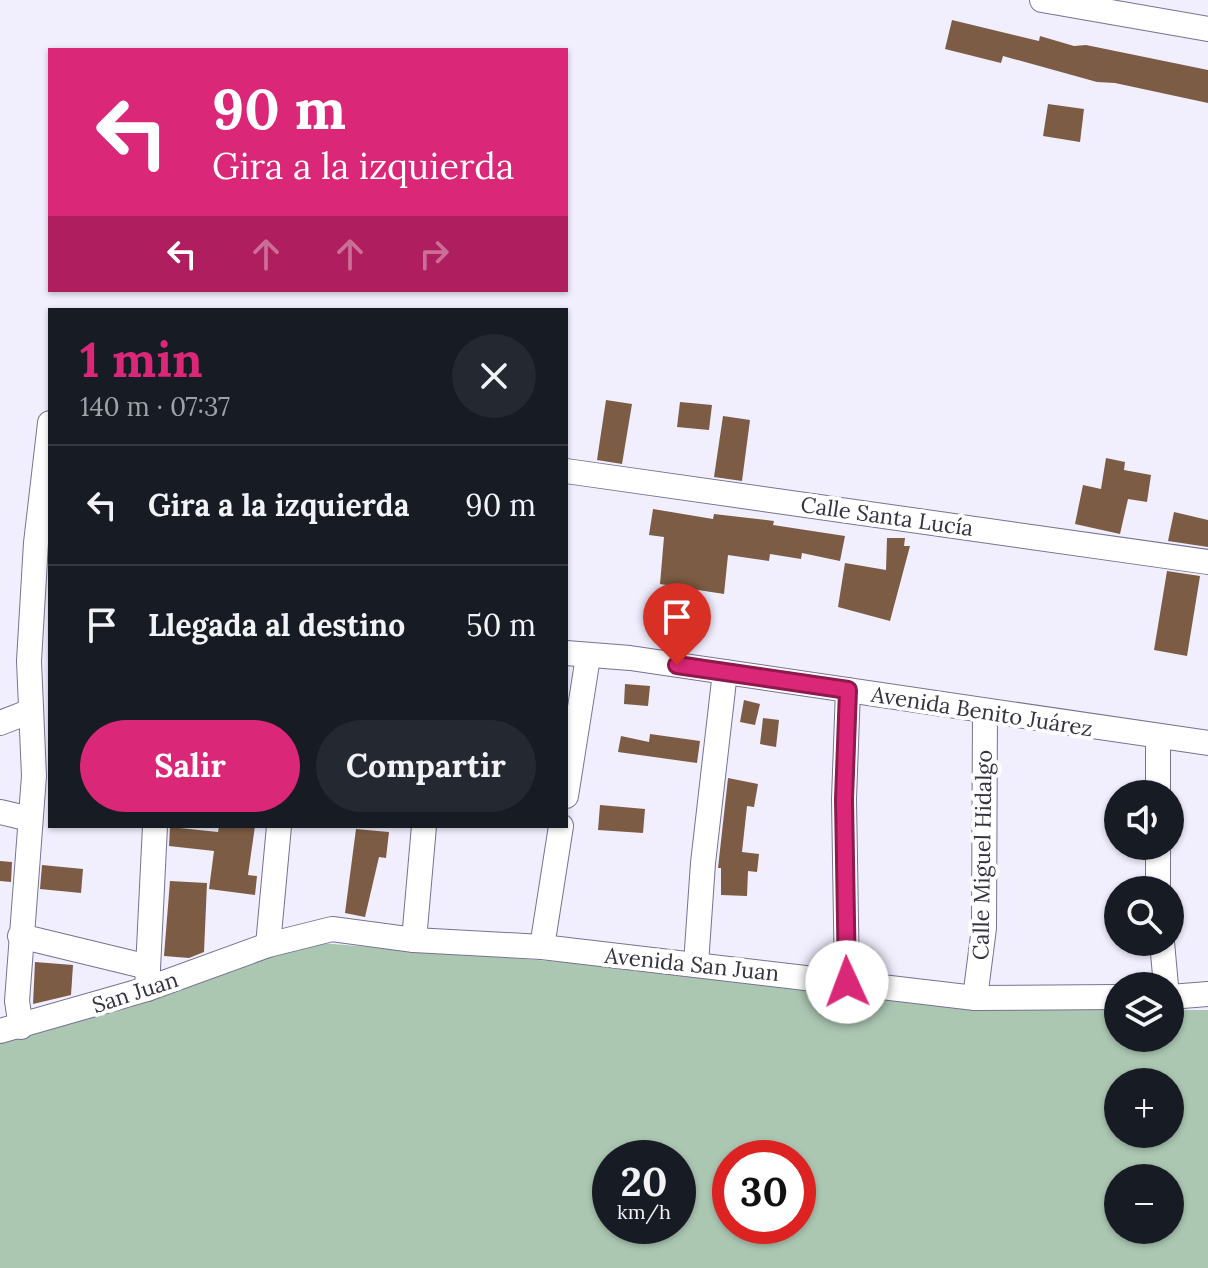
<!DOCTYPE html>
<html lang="es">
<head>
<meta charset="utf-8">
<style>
	:root { --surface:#171b24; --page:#242831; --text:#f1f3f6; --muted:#9ea1a6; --line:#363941; --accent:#db2777 }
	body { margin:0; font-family:Lora,serif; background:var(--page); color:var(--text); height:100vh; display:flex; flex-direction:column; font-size:30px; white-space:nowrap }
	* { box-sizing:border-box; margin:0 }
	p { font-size:26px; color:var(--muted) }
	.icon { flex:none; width:44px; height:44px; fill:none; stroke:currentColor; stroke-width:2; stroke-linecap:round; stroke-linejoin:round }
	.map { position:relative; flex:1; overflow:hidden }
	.panel { position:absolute; left:48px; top:308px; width:520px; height:520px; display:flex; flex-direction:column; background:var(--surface); border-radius:0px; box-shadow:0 2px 6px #0004 }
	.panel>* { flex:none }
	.guide { position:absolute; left:48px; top:48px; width:520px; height:244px; border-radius:0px; box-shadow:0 2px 6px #0004; background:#db2777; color:#fff; overflow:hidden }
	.fabs { position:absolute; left:1104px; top:780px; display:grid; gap:16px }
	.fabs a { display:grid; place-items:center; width:80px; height:80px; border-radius:50%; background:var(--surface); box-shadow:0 2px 6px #0004; font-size:40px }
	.speed { position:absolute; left:592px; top:1140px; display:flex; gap:16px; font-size:40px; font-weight:700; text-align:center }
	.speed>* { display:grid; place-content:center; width:104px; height:104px; border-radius:50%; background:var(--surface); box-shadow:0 2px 6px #0004; line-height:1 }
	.speed small { font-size:20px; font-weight:400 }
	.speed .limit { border:12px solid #d22; background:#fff; color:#111 }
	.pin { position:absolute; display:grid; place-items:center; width:68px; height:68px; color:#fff; margin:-82px -34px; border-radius:50% 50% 50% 0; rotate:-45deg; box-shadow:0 0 8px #0007 }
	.pin .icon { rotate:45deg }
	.me { position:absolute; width:88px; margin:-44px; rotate:358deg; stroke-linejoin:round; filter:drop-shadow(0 0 6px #0008) }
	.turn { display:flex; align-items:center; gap:28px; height:168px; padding:0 32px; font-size:36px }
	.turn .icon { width:104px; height:104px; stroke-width:2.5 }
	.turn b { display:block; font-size:56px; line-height:68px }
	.lanes { display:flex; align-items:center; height:76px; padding:0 32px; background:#0003; justify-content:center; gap:40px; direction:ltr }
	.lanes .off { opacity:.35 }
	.round { display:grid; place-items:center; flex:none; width:84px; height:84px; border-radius:42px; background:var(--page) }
	.summary { display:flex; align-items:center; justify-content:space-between; height:136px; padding:0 32px }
	h1 { font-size:48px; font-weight:700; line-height:60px; color:var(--accent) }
	.cta { display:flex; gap:16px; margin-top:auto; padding:16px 32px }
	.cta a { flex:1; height:92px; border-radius:48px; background:var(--accent); color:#fff; font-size:32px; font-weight:700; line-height:92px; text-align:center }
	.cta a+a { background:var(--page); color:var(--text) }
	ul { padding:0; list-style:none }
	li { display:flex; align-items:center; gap:24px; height:120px; padding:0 32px; border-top:2px solid var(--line) }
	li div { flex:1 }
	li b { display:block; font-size:30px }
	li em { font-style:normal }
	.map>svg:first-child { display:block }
</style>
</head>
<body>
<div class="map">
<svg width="1208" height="1268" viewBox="0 0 1208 1268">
	<rect width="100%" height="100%" fill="#f1effe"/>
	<path fill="#abc7b2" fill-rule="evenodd" d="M308,942L1118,1006V1038H1170V1010H1208V1268H0V1030ZM1118,1082H1170V1134H1118ZM610,1158H678V1226H610ZM730,1158H798V1226H730ZM1118,1178H1170V1230H1118Z"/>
	<g fill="#7c5c44">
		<path d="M952,20L1039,41L1040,36L1074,46L1086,45L1208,70V103L1115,83L1097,82L1003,56L1001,63L945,49Z"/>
		<path d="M1048,104L1084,109L1080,142L1043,136Z"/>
		<path d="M606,400L632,404L622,464L597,460Z"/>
		<path d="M680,402L712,405L709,430L677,427Z"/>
		<path d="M723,416L750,420L742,481L714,477Z"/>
		<path d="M1106,458L1125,462L1124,470L1151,475L1147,502L1128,499L1120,534L1075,524L1083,485L1101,489Z"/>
		<path d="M653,509L713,519L714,514L774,521L773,525L845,536L840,561L802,553L801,559L770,554L769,561L728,555L724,594L660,584L664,537L649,535Z"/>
		<path d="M1174,512L1208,520V547L1168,541Z"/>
		<path d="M887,538H905L904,546H910L890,621L838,607L845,563L886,570Z"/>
		<path d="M1167,571L1200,576L1187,656L1154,650Z"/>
		<path d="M625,684L650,686L648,706L624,704Z"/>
		<path d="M744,700L760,704L755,725L740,722Z"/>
		<path d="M763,718L779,720L776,747L760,744Z"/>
		<path d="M650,734L700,741L697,763L618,752L621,736L649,742Z"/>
		<path d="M728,778L758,784L754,807L747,806L742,852L759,854L757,872L748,871L747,896L721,895V868H718Z"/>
		<path d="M600,805L645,809L643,833L598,830Z"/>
		<path d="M219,826H255L248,875L257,876L255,895L209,889L214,851L169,846L170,827L218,832Z"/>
		<path d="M356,829L389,832L386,858L379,857L365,917L345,913Z"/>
		<path d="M0,861L12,862L11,882L0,881Z"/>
		<path d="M42,865L83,869L81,893L40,889Z"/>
		<path d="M170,881L207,883L204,952L189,958L164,956Z"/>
		<path d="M35,962L73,965L71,995L33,1004Z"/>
	</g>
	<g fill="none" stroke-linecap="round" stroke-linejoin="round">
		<g stroke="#777292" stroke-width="26">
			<g id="minor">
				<path d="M1042,0L1208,29"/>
				<path d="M566,471L1208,562"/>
				<path d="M566,653L630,658L1208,743"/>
				<path d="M0,723L31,711"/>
				<path d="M1158,794V738"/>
				<path d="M566,796L588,657"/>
				<path d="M0,812L30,819"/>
				<path d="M1158,846V890"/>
				<path d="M20,936L148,967"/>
				<path d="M414,940L424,826"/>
				<path d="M1162,942L1166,986"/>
				<path d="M268,945L279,826"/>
				<path d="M542,947L561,826"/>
				<path d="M696,964L703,863L725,672"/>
				<path d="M847,982L844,799L848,690"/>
				<path d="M147,989L155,826"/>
				<path d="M1170,997L1208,994"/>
				<path d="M975,998L984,928L985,711"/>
				<path d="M21,1027L17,1001L34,776L29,661L36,543L50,423"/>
				<path d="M0,1031L147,989L268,945L332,929L414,940L542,947L975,998L1118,997"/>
			</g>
		</g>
		<use href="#minor" stroke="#fff" stroke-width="24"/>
	</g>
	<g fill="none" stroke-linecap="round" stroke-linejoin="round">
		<g stroke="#8e194d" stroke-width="20">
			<path id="route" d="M677,665L848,690L844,799L847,982"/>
		</g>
		<use href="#route" stroke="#db2777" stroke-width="14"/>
	</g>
	<g text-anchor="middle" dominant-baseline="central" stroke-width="8" stroke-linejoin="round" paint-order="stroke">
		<g font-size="22" fill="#33323f" stroke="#fff">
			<text transform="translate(887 516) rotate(8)">Calle Santa Lucía</text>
			<text transform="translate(982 711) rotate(9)">Avenida Benito Juárez</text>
			<text transform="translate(982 855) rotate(-89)">Calle Miguel Hidalgo</text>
			<text transform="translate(692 964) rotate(6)">Avenida San Juan</text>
			<text transform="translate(135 992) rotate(-18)">San Juan</text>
		</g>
	</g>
</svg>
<div class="fabs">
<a><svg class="icon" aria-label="sound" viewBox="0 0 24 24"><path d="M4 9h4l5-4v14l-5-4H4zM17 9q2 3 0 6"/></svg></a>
<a><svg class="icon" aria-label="search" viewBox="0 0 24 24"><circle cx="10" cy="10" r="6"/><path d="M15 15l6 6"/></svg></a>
<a><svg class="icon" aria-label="layers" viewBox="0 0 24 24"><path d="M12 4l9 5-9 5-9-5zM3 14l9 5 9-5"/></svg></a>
<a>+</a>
<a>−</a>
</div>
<div class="speed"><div>20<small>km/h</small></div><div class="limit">30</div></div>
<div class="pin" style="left:677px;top:665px;background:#d93025"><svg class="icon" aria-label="arrive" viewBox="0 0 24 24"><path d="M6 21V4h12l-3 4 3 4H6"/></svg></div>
<svg class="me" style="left:847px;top:982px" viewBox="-20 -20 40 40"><circle r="19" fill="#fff"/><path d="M0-13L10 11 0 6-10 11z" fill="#db2777"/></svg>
<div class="guide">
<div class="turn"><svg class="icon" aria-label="left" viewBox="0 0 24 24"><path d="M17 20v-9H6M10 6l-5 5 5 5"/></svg><div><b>90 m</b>Gira a la izquierda</div></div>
<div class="lanes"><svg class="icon" aria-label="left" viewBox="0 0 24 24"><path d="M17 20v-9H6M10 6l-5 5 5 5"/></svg><svg class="icon off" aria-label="ahead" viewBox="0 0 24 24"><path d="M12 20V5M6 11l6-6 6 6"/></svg><svg class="icon off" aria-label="ahead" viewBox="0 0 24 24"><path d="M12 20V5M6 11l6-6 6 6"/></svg><svg class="icon off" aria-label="right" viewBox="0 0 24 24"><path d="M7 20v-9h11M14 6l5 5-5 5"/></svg></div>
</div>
<section class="panel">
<div class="summary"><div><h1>1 min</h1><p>140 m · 07:37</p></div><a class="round"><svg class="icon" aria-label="close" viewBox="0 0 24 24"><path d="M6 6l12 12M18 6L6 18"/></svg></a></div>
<ul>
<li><svg class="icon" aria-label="left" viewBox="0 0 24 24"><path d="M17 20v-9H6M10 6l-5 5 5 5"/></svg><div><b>Gira a la izquierda</b></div><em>90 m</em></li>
<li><svg class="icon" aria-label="arrive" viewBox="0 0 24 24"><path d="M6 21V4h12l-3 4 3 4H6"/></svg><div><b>Llegada al destino</b></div><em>50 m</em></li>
</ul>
<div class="cta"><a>Salir</a><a>Compartir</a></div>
</section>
</div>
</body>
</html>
